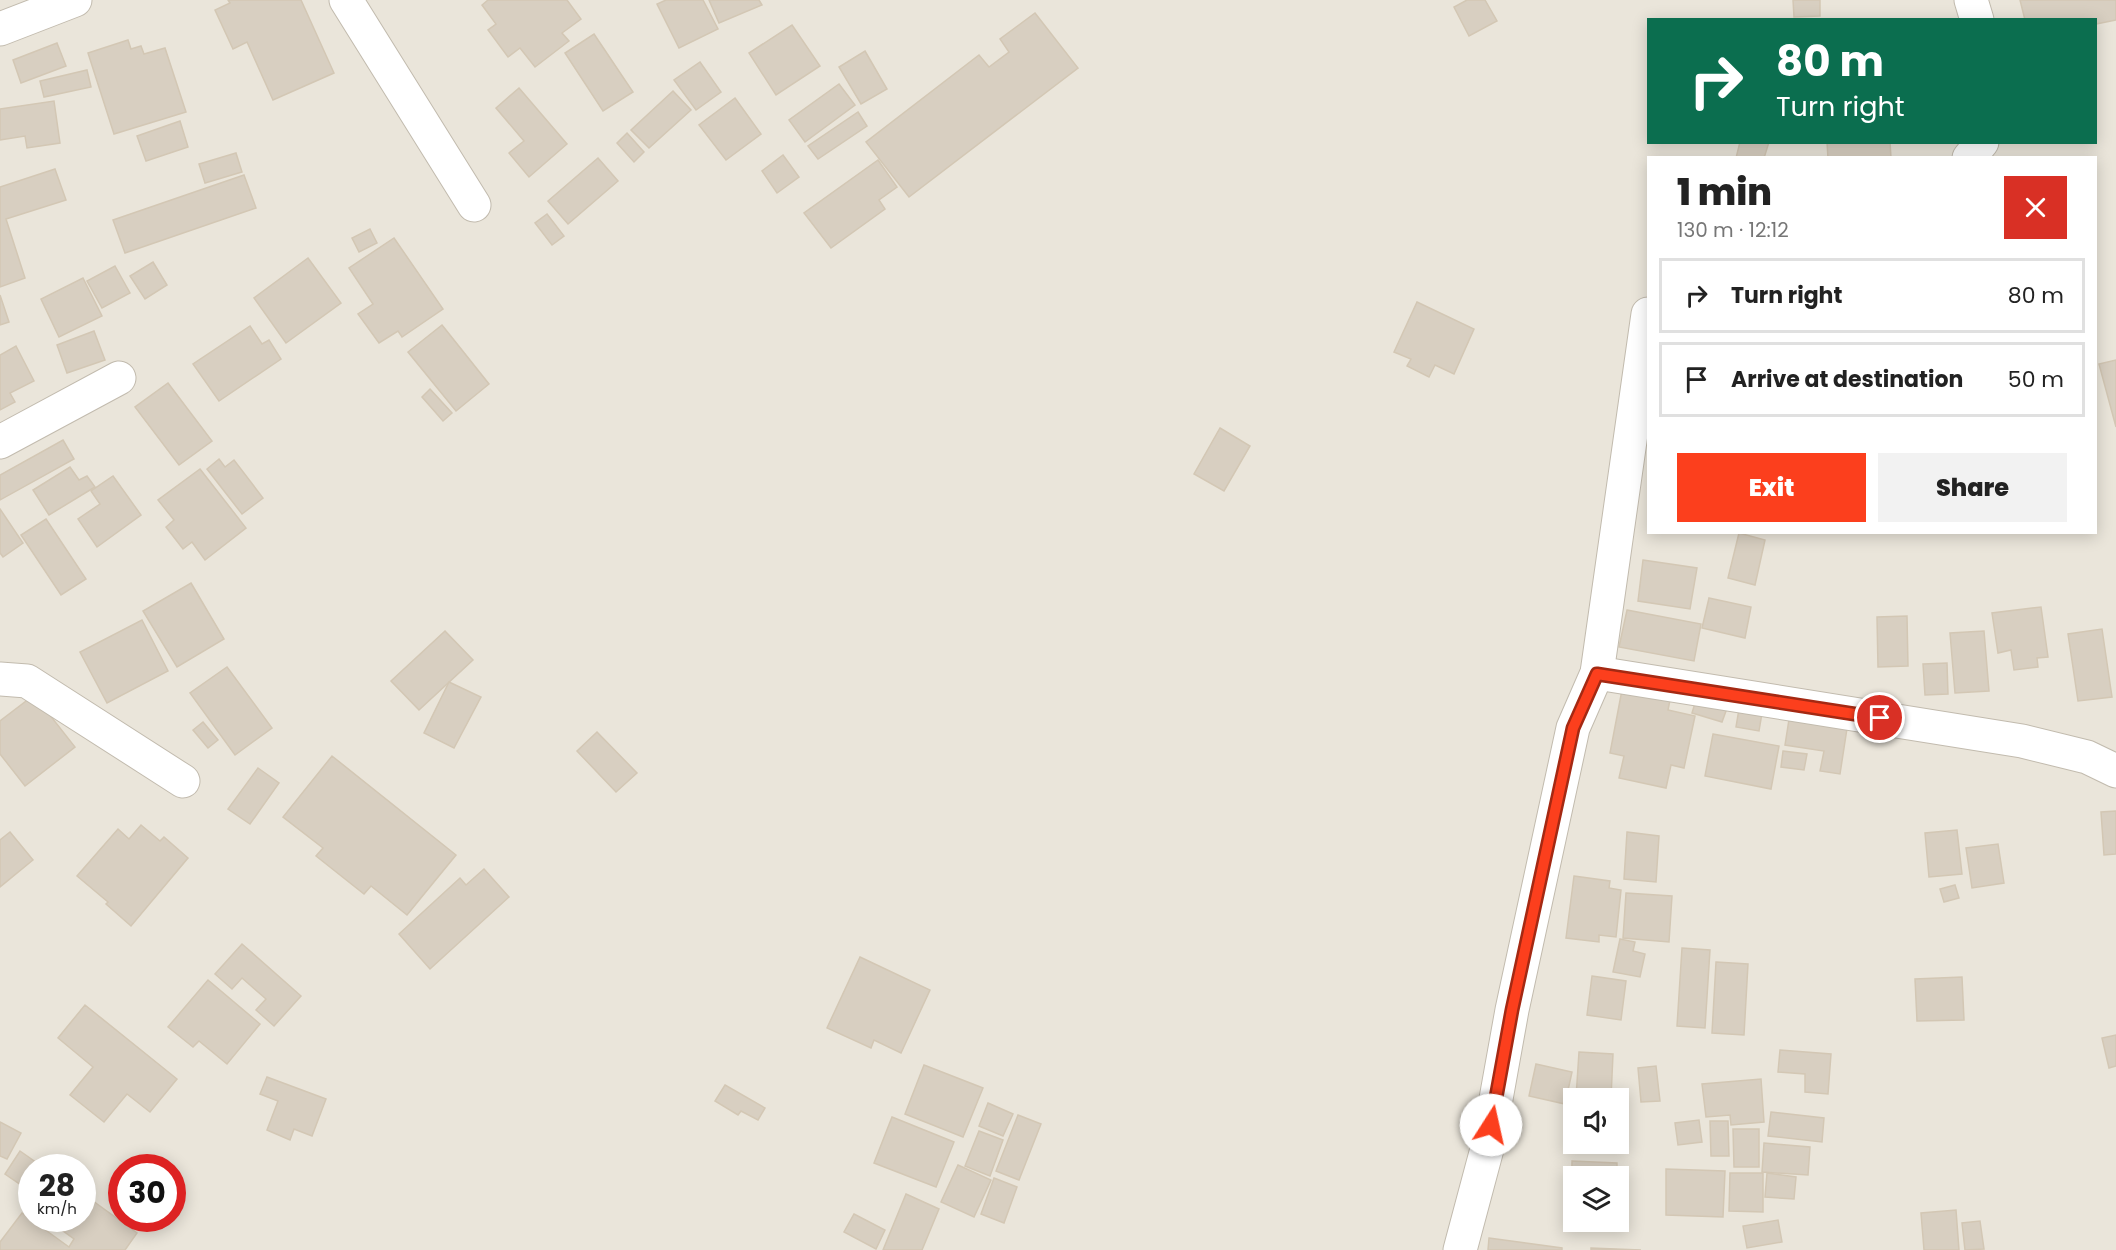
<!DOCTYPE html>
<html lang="en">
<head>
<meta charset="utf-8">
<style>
	:root { --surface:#fff; --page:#f2f2f2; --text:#222; --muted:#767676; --line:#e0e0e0; --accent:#fc3f1d }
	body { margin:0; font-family:Poppins,sans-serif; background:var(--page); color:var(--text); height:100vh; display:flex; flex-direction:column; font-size:22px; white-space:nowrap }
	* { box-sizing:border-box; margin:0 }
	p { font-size:20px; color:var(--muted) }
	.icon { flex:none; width:33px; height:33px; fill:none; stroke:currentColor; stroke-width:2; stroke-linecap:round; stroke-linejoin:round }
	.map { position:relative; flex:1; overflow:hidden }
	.details { position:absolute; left:1647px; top:156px; width:450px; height:378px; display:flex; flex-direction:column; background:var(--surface); border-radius:0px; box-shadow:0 3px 15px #0003 }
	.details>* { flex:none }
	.top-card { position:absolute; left:1647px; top:18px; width:450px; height:126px; border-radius:0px; box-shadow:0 3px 15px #0003; background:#0b6e4f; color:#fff; overflow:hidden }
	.buttons { position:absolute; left:1563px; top:1088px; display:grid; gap:12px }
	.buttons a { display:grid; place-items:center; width:66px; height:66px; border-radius:0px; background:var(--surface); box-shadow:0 3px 15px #0003; font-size:30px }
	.speed { position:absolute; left:18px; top:1154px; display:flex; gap:12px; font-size:30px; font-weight:700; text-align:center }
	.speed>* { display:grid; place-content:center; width:78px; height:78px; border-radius:50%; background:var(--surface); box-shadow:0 3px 15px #0003; line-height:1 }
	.speed small { font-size:15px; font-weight:400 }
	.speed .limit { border:9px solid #d22; background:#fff; color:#111 }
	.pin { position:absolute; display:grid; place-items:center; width:51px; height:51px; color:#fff; margin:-26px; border:3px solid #fff; border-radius:50%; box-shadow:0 2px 6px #0007 }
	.me { position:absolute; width:66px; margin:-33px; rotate:10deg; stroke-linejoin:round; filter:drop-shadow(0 0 4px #0008) }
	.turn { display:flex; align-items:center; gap:21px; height:126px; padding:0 30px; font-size:27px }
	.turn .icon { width:78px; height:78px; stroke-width:2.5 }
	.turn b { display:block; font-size:42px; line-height:51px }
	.round { display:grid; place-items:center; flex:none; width:63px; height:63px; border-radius:0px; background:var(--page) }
	.summary { display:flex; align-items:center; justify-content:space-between; height:102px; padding:0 30px }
	h1 { font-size:36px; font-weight:800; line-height:45px }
	.action { display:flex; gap:12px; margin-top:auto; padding:12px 30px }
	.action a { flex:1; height:69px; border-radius:0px; background:var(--accent); color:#fff; font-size:24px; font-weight:800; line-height:69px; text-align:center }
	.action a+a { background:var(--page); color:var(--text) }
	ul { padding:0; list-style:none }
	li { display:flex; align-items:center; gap:18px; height:75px; margin:0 12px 9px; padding:0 18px; border:3px solid var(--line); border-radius:0px }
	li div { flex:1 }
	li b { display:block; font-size:22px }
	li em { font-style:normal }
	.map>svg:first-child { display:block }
</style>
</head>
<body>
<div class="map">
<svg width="2116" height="1250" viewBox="0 0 2116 1250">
	<rect width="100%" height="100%" fill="#f6f3ec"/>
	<path fill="#eae5da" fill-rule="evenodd" d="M0,0H2116V1250H0ZM1648,20H2096V142H1648ZM1648,158H2096V532H1648ZM1574,1098H1618V1143H1574ZM32,1167H82V1218H32ZM122,1167H172V1218H122ZM1574,1176H1618V1221H1574Z"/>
	<g fill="#d8cfc1" stroke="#d3c7b4" stroke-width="1.5">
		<path d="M228,0H301L334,73L273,100L247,42L233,49L215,10L230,3Z"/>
		<path d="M488,0H567L581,19L562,33L569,41L535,67L520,48L508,57L488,30L496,24L482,5Z"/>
		<path d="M666,0H703L718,29L679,48L657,4Z"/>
		<path d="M709,0H759L762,5L719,23Z"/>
		<path d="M1467,0H1485L1497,21L1469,36L1454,7Z"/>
		<path d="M1793,0H1820V16L1794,17Z"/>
		<path d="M2020,0H2116V20L2096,24V20H2025Z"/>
		<path d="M1035,13L1078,68L909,197L866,142L979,55L989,67L1009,52L1000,39Z"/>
		<path d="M792,25L820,66L776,95L749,53Z"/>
		<path d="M594,34L633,92L603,111L565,53Z"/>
		<path d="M128,40L131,49L141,46L144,54L165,48L186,112L114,134L88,53Z"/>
		<path d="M57,43L66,66L21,83L13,60Z"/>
		<path d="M865,51L887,89L861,104L839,67Z"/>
		<path d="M700,62L721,92L696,110L674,80Z"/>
		<path d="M87,70L91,87L44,97L40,81Z"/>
		<path d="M839,84L855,105L805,142L789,120Z"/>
		<path d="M519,88L567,144L529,177L509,153L524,141L496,108Z"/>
		<path d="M673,91L691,110L649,148L631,130Z"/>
		<path d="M735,98L761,134L726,160L699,125Z"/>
		<path d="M54,101L60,143L27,148L25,136L0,140V109Z"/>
		<path d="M858,112L867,126L818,159L808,146Z"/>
		<path d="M180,121L188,147L146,161L137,136Z"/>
		<path d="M627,133L644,152L634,162L617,143Z"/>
		<path d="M1740,142H1769L1764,158H1736Z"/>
		<path d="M1827,142H1890L1891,158H1828Z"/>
		<path d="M236,153L242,172L205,183L199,164Z"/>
		<path d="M783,155L799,177L777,193L762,171Z"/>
		<path d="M598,158L618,181L568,224L548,201Z"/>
		<path d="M878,160L897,187L879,200L885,209L831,248L804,213Z"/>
		<path d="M55,169L66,200L6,219L25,278L0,287V187Z"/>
		<path d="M244,175L256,208L125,253L113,220Z"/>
		<path d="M547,214L564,236L552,245L535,223Z"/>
		<path d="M370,229L377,243L359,252L352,238Z"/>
		<path d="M394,238L443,309L402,337L398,331L379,343L358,314L373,304L349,268Z"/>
		<path d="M308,258L341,303L286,343L254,298Z"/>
		<path d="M153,262L167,285L145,299L130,276Z"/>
		<path d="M115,266L130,293L102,308L87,281Z"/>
		<path d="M83,278L102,316L59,337L41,299Z"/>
		<path d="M0,295L9,322L0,325Z"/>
		<path d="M1417,302L1474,329L1454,374L1435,365L1429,377L1407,366L1411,359L1394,352Z"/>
		<path d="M442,325L489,384L456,411L408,352Z"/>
		<path d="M250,326L262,344L269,340L281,359L219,401L193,364Z"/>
		<path d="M94,331L105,360L67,373L57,345Z"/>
		<path d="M16,346L34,381L10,393L15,402L0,410V355Z"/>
		<path d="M2116,360V427L2099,364Z"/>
		<path d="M168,383L212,441L179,465L135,407Z"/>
		<path d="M430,389L452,413L443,421L422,397Z"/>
		<path d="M1220,428L1250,446L1224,491L1194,474Z"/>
		<path d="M63,440L74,459L0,500V475Z"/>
		<path d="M219,459L225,467L234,460L263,498L242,514L207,469Z"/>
		<path d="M70,467L79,480L87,476L95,487L49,515L33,490Z"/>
		<path d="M200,469L246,528L205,560L192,542L183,549L166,527L174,520L158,500Z"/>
		<path d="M113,476L141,515L97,547L78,519L100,504L91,491Z"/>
		<path d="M0,509L23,543L3,557L0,553Z"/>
		<path d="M46,519L86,579L61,595L21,535Z"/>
		<path d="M1739,533L1765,540L1755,585L1728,578Z"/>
		<path d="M1643,560L1697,568L1690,609L1638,601Z"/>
		<path d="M191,583L224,639L177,667L143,611Z"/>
		<path d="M1709,598L1751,607L1745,638L1702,628Z"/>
		<path d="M2041,607L2048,657L2037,658L2038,667L2014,670L2011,650L1998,653L1992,613Z"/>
		<path d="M1627,610L1701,624L1694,661L1619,647Z"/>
		<path d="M1907,616L1908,666L1878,667L1877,617Z"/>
		<path d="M142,620L168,671L107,703L80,652Z"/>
		<path d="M2102,629L2112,697L2078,701L2068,634Z"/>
		<path d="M445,631L473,660L419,710L391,681Z"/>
		<path d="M1984,631L1989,691L1955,693L1950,633Z"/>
		<path d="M1947,663L1948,694L1925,695L1923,664Z"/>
		<path d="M227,667L272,728L235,755L190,693Z"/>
		<path d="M449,682L481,697L454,748L424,733Z"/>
		<path d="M1622,690L1670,700L1668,710L1695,716L1684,768L1671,765L1666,788L1619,778L1624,756L1610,753Z"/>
		<path d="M1699,690L1730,700L1722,722L1692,713Z"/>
		<path d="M34,695L75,747L25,786L0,754V721Z"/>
		<path d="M1739,709L1762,713L1759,731L1736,727Z"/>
		<path d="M1790,713L1848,722L1840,774L1820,771L1824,751L1785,745Z"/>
		<path d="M203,722L218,740L208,748L193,730Z"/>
		<path d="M597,732L637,773L616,792L577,751Z"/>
		<path d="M1713,734L1779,746L1771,789L1705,776Z"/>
		<path d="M1783,751L1807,754L1804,770L1781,767Z"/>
		<path d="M332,756L456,855L407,915L371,886L364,894L316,856L323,848L283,817Z"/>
		<path d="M258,768L279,783L250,824L228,809Z"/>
		<path d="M2116,811V854L2104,855L2101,812Z"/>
		<path d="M141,825L160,841L164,837L188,858L131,926L106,904L108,902L77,876L118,829L129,839Z"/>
		<path d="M1957,830L1962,874L1929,877L1925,833Z"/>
		<path d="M10,832L33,860L0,887V840Z"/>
		<path d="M1627,832L1659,836L1656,882L1624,879Z"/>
		<path d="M1998,844L2004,883L1972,888L1966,848Z"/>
		<path d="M484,869L509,897L430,969L399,934L460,878L466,885Z"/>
		<path d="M1574,876L1610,881L1609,888L1621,890L1616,937L1599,935V942L1566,938Z"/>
		<path d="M1955,885L1959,898L1944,902L1940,889Z"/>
		<path d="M1626,893L1672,896L1669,942L1623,938Z"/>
		<path d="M1620,939L1635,942L1633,951L1645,954L1640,977L1613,972Z"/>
		<path d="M242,944L301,996L274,1026L256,1010L266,999L242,978L232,989L215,974Z"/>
		<path d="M1682,948L1710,950L1705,1028L1677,1026Z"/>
		<path d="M860,957L930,990L901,1053L874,1040L871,1048L827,1028Z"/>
		<path d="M1716,962L1748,964L1744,1035L1712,1033Z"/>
		<path d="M1592,976L1626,981L1621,1020L1587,1015Z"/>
		<path d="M1962,977L1964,1020L1917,1021L1915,979Z"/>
		<path d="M208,980L260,1024L227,1064L199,1041L193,1047L168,1027Z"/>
		<path d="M85,1005L177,1079L150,1112L127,1094L104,1122L70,1095L93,1067L58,1038Z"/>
		<path d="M2116,1035V1066L2109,1068L2102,1038Z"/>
		<path d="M1780,1050L1831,1054L1828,1094L1805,1092V1074L1778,1072Z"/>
		<path d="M1579,1052L1613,1054L1611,1098H1576Z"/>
		<path d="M1536,1064L1572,1072L1565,1104L1529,1096Z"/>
		<path d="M924,1065L983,1088L963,1137L905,1114Z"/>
		<path d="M1656,1066L1660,1101L1641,1102L1638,1068Z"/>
		<path d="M267,1077L326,1099L312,1136L294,1129L290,1140L267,1130L278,1101L260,1094Z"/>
		<path d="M1761,1079L1764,1122L1731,1125L1730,1115L1706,1117L1702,1084Z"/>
		<path d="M725,1085L765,1108L758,1120L741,1111L738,1115L715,1101Z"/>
		<path d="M988,1103L1013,1114L1003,1136L979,1126Z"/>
		<path d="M1771,1112L1824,1118L1822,1142L1768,1136Z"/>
		<path d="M1018,1115L1041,1124L1019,1180L996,1171Z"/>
		<path d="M892,1117L954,1142L936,1187L874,1163Z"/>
		<path d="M1699,1120L1702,1142L1678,1145L1675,1123Z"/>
		<path d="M1710,1121H1728L1729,1156H1711Z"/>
		<path d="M0,1122L21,1133L7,1159L0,1156Z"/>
		<path d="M1733,1129H1759V1167H1734Z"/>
		<path d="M979,1131L1003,1140L990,1176L965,1166Z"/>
		<path d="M1574,1143H1608V1152L1573,1150Z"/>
		<path d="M1764,1143L1810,1147L1808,1175L1762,1172Z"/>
		<path d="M20,1151L40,1165L38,1167H32V1177L24,1187L5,1174Z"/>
		<path d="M1572,1161L1617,1163V1176H1574V1221H1616V1228L1571,1227Z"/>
		<path d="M958,1165L991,1180L974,1217L941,1202Z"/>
		<path d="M1666,1169L1725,1171L1723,1217L1666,1215Z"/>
		<path d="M1730,1173H1763V1212L1729,1211Z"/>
		<path d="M1767,1173L1796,1177L1794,1199L1765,1197Z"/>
		<path d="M994,1178L1017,1187L1004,1223L981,1214Z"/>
		<path d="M82,1193L137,1233L125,1250H0V1242L22,1213L69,1247L74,1239L45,1218H82Z"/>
		<path d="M906,1194L939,1209L922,1250H883Z"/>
		<path d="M1956,1210L1959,1250H1924L1921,1213Z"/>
		<path d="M854,1214L885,1230L876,1249L844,1232Z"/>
		<path d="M1778,1220L1782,1242L1747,1248L1743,1226Z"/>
		<path d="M1980,1221L1984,1249L1965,1250L1962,1223Z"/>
		<path d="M1489,1238L1562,1248V1250H1488Z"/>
		<path d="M1591,1248L1641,1250H1591Z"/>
	</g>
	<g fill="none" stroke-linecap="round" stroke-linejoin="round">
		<g stroke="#c2bbae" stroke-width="35">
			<g id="minor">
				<path d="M346,0L474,205"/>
				<path d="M1971,0L1977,20"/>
				<path d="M0,29L75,0"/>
				<path d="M1969,158L1982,142"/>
				<path d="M0,442L119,378"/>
				<path d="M1597,673L2022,741L2087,757L2116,771"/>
				<path d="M0,679L27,681L183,781"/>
				<path d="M1460,1250L1487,1149L1512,1010L1573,728L1597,673L1648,314"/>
			</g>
		</g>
		<use href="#minor" stroke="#fff" stroke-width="33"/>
	</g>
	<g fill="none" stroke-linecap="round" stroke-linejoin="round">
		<g stroke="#a42913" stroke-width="15">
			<path id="route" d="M1491,1125L1512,1010L1573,728L1597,674L1880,718"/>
		</g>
		<use href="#route" stroke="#fc3f1d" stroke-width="10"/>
	</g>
</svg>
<div class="buttons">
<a><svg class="icon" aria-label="sound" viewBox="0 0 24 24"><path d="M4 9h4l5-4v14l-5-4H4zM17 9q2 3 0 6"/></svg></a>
<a><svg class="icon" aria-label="layers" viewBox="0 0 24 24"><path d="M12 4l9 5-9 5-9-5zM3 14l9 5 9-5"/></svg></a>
</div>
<div class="speed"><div>28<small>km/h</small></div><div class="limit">30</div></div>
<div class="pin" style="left:1880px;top:718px;background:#d93025"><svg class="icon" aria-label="arrive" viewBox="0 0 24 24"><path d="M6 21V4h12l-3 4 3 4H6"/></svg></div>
<svg class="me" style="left:1491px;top:1125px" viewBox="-20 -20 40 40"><circle r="19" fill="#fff"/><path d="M0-13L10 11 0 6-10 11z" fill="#fc3f1d"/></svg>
<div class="top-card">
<div class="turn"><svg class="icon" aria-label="right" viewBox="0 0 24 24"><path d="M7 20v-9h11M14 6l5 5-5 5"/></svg><div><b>80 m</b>Turn right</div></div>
</div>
<section class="details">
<div class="summary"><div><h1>1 min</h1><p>130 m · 12:12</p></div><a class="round" style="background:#d93025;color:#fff"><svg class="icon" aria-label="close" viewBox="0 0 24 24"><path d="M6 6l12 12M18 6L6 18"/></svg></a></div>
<ul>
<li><svg class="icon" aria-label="right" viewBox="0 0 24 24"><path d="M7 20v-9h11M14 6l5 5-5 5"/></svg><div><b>Turn right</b></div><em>80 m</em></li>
<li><svg class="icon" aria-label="arrive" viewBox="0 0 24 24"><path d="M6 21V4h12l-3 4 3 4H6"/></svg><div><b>Arrive at destination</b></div><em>50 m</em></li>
</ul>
<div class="action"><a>Exit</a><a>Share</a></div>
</section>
</div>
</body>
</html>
